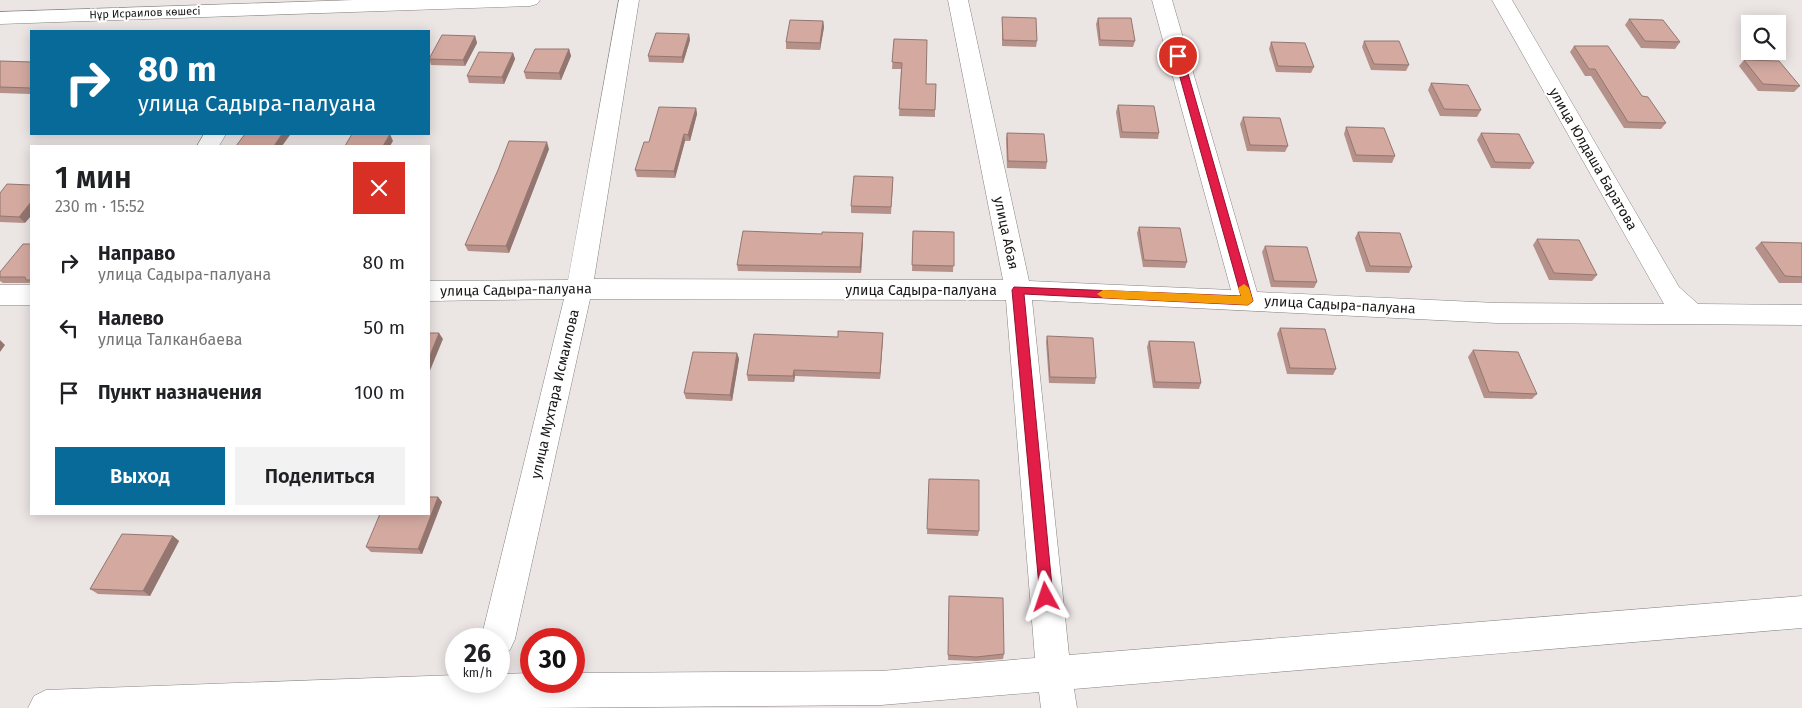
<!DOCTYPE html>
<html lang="ru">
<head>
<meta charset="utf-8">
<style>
	:root { --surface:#fff; --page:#f2f2f2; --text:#202124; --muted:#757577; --accent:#086a99 }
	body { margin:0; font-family:"Fira Sans",sans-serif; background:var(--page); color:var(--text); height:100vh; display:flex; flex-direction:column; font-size:19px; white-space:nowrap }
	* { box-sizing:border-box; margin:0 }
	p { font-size:16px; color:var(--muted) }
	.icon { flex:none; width:28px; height:28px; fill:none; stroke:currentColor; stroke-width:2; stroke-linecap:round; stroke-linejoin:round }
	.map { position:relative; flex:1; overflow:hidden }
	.side { position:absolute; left:30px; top:145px; width:400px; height:370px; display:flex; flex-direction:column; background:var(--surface); border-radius:0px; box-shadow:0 2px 12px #0003 }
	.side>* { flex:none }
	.banner { position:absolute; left:30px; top:30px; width:400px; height:105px; border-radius:0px; box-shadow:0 2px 12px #0003; background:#086a99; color:#fff; overflow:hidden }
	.tools { position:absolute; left:1741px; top:15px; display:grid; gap:10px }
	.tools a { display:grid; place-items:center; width:45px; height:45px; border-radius:0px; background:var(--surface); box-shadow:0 2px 12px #0003; font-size:25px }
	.speed { position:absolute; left:445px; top:628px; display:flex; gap:10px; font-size:25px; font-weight:700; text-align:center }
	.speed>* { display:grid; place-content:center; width:65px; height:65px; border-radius:50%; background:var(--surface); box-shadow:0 2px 12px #0003; line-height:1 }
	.speed small { font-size:12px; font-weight:400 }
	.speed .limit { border:8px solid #d22; background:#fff; color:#111 }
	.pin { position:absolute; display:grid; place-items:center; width:42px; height:42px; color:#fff; margin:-21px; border:2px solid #fff; border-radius:50%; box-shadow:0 1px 5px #0007 }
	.me { position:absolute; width:55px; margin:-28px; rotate:355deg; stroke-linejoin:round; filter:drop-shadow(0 0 4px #0008) }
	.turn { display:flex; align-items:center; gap:18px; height:105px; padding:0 25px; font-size:22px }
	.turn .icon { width:65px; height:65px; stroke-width:2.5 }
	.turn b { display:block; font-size:35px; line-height:42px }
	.round { display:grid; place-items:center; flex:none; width:52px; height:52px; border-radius:0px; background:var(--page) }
	.overview { display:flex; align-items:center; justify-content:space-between; height:85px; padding:0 25px }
	h1 { font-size:30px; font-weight:600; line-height:38px }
	.button { display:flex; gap:10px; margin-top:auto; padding:10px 25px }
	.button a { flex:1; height:58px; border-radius:0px; background:var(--accent); color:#fff; font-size:20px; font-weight:600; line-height:58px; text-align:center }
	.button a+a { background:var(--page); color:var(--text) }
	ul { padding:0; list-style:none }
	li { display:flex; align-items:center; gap:15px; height:65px; padding:0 25px }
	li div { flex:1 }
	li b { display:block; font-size:19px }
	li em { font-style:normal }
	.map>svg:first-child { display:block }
</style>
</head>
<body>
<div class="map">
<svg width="1802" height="708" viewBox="0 0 1802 708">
	<rect width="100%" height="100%" fill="#ebe5e4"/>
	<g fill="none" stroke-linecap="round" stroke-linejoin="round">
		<g stroke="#878382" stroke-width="1">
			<g id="minor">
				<path d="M354,0H540L537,4L530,6L0,24V12Z"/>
				<path d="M619,0H639L594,279L1003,280L948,0H968L1029,281L1231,290L1152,0H1172L1257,292L1497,303L1664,304L1492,0H1512L1679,287L1698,304L1802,305V325L1497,323L1032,300L1069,655L1802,596V628L1074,689L1077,708H1041L1039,692L881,705L534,708H28L34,696L46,690L456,675V681H499V674L531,673V681H574V673L881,671L1035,658L1006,300L590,299L515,639L510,650L499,655V639H481L564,299L429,301V281L568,280Z"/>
				<path d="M204,134H226L219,146H197Z"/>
				<rect x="0" y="285" width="31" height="20"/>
			</g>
		</g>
		<use href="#minor" fill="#fff" fill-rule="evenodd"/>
	</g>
	<g fill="#b5918a">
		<path d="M1002,17L1037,41L1036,47L1002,46Z"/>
		<path d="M1098,18L1135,41L1133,47L1099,46L1096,24Z"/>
		<path d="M1629,19L1680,42L1675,49L1641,48L1625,25Z"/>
		<path d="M823,21L824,27L820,50L786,49V42Z"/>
		<path d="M689,34L690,40L683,63L649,62L648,56Z"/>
		<path d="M475,36L477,43L465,66L431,65L429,58Z"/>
		<path d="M894,39L926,84L935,110V117L899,116L901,69H892Z"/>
		<path d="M1364,41L1409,65L1406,71L1371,70L1362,47Z"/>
		<path d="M1271,42L1314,67L1311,73L1276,72L1269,49Z"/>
		<path d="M1574,46L1642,96L1666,123L1661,129L1624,128L1591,76H1585L1570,52Z"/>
		<path d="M569,49L571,56L561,80L526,79L524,72Z"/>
		<path d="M513,53L515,59L504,84L469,83L467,76Z"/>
		<path d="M1744,60L1800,86L1794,92L1758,91L1739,66Z"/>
		<path d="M0,61L31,62V94L0,93Z"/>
		<path d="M1431,83L1481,110L1477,117L1440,116L1428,90Z"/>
		<path d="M1118,105L1159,133L1158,139L1120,138L1116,112Z"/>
		<path d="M696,108L697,114L690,141H685L675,178L637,177L635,170L649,142Z"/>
		<path d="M1243,117L1288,146L1285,152L1247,151L1240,124Z"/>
		<path d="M1346,127L1395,156L1392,163L1353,162L1344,134Z"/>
		<path d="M1007,133L1047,162L1046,169L1007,168L1006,139Z"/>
		<path d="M1481,133L1534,163L1530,169L1491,168L1477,140Z"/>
		<path d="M549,149L509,253L468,251L465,245Z"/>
		<path d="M893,183L891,214L851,213V206Z"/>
		<path d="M0,193L25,223L0,222Z"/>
		<path d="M1139,227L1187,262L1185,268L1143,267L1137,233Z"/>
		<path d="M913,231L954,232L953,272L912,271Z"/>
		<path d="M1358,232L1412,267L1409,273L1366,272L1355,238Z"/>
		<path d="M863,239L861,273L738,271L737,265Z"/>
		<path d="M1537,239L1597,275L1592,281L1549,280L1533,245Z"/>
		<path d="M1761,242L1802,243V283H1779L1755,248Z"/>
		<path d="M31,244V285L30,283H3L0,281V272Z"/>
		<path d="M1265,246L1317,282L1314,288L1271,287L1262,252Z"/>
		<path d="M1280,328L1336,369L1333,375L1287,374L1277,334Z"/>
		<path d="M883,333L880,379L795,376L794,382L748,381L747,375L838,337Z"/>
		<path d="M1047,336L1096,378L1095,384L1049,383L1046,342Z"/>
		<path d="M1149,341L1201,383L1199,389L1153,388L1147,347Z"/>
		<path d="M1473,350L1537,394L1532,399L1484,398L1468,357Z"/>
		<path d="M737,353L739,359L732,401L686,399L684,393Z"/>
		<path d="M929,479L979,531L978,536L927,534Z"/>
		<path d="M438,497L442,502L422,554L371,552L366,547Z"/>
		<path d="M173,536L179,541L150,596L98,594L90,589Z"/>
		<path d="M949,601L1004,654L1003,659L976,661L948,660Z"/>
	</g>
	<g fill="#947670">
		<path d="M823,21L824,27L820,50V43Z"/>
		<path d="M689,34L690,40L683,63L682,57Z"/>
		<path d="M475,36L477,43L465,66L463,60Z"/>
		<path d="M569,49L571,56L561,80L559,73Z"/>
		<path d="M513,53L515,59L504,84L502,77Z"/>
		<path d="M696,108L697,114L690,141L688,135Z"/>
		<path d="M282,134H289L290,135L282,146H274Z"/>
		<path d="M390,134L393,141L390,146H383Z"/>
		<path d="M684,134L685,141L675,178L674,171Z"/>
		<path d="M547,142L549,149L509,253L506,246Z"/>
		<path d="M31,202V216L25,223L19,217Z"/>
		<path d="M863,233V239L861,273L860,267Z"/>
		<path d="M439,333L443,339L429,373V358Z"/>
		<path d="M883,333V339L880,379V373Z"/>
		<path d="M0,340L5,345L0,352Z"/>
		<path d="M737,353L739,359L732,401L730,395Z"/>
		<path d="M794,370L795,376L794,382L793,376Z"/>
		<path d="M438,497L442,502L422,554L418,549Z"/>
		<path d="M173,536L179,541L150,596L143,591Z"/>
	</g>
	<g fill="#d3a9a0" stroke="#947670">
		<path d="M1002,17L1036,18L1037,41L1003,40Z"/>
		<path d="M1098,18H1131L1135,41L1100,40Z"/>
		<path d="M1629,19L1663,20L1680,42L1645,41Z"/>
		<path d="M790,20L823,21L820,43L786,42Z"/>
		<path d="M656,33L689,34L682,57L648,56Z"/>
		<path d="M442,35L475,36L463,60L429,59Z"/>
		<path d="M894,39L927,40L926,84H936L935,110L899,109L902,63L892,62Z"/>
		<path d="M1364,41H1399L1409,65L1374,64Z"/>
		<path d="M1271,42L1305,43L1314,67L1278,66Z"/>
		<path d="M1574,46H1608L1642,96L1648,97L1666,123L1628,122L1595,69H1589Z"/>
		<path d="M535,49H569L559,73L524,72Z"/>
		<path d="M479,52L513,53L502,77L467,76Z"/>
		<path d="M1744,60L1779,61L1800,86L1763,84Z"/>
		<path d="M0,61L31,62V88L0,87Z"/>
		<path d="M1431,83L1468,85L1481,110L1444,109Z"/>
		<path d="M1118,105L1154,106L1159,133L1122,132Z"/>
		<path d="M659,107L696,108L688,135L684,134L674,171L635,170L644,142H649Z"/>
		<path d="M1243,117L1280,118L1288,146L1250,145Z"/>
		<path d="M1346,127L1384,128L1395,156L1356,155Z"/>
		<path d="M1007,133L1044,134L1047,162L1008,161Z"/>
		<path d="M1481,133L1519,134L1534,163L1495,162Z"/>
		<path d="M245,134H282L274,146H236Z"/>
		<path d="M352,134H390L383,146H345Z"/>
		<path d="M509,141L547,142L506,246L465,245L498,170Z"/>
		<path d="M854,176L893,177L891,207L851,206Z"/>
		<path d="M7,184L31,185V202L19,217L0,216V193Z"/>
		<path d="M1139,227L1180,228L1187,262L1144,260Z"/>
		<path d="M743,231L822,234V232L863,233L860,267L737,265Z"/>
		<path d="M913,231L954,232V266L912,265Z"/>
		<path d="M1358,232L1400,233L1412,267L1370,266Z"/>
		<path d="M1537,239L1579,240L1597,275L1554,273Z"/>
		<path d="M1761,242L1802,243V277L1785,276Z"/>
		<path d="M23,244H31V280H26L25,277H0V272Z"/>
		<path d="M1265,246L1307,247L1317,282L1274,281Z"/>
		<path d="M1280,328L1325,329L1336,369L1290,368Z"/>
		<path d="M838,331L883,333L880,373L794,370L793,376L747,375L754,334L838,337Z"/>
		<path d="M429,333H439L429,358Z"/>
		<path d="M1047,336L1093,338L1096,378L1050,377Z"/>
		<path d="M1149,341L1194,342L1201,383L1155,382Z"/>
		<path d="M1473,350L1518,352L1537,394L1489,392Z"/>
		<path d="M693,352L737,353L730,395L684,393Z"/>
		<path d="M929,479L979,480V531L927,529Z"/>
		<path d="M429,497H438L418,549L366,547L380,514H429Z"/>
		<path d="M122,534L173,536L143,591L90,589Z"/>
		<path d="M949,596L1003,598L1004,654L976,657L948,655Z"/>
	</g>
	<path fill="#e11d48" stroke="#92132f" d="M1178,54L1183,56L1253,301L1248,305L1024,294L1053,597L1051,601L1046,603L1042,601L1040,597L1012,290L1014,287L1241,296L1174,56Z"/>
	<path fill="#f59e0b" d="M1244,284L1249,288L1253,301L1248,305L1103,298L1097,294L1103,290L1241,296L1238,288Z"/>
	<g text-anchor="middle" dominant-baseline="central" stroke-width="4.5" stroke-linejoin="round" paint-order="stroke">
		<g font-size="11" fill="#181716" stroke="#fff">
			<text transform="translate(145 13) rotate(-2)">Нұр Исраилов көшесі</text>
		</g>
		<g font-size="14" fill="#181716" stroke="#fff">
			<text transform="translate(1593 159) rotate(60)">улица Юлдаша Баратова</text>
			<text transform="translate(1006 233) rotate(78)">улица Абая</text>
			<text transform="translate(516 290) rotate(-1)">улица Садыра-палуана</text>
			<text x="921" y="290">улица Садыра-палуана</text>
			<text transform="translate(1340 305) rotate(3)">улица Садыра-палуана</text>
			<text transform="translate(555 394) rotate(-77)">улица Мухтара Исмаилова</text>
		</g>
	</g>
</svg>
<div class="tools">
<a><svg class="icon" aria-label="search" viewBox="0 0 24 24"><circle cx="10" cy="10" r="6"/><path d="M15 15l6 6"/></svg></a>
</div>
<div class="speed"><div>26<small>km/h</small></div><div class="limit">30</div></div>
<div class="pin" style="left:1178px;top:56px;background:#d93025"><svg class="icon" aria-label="arrive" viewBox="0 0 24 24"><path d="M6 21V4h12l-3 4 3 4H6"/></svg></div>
<svg class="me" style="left:1046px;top:597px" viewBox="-20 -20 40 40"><path d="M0-17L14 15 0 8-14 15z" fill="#e11d48" stroke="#fff" stroke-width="4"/></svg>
<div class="banner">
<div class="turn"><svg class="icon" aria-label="right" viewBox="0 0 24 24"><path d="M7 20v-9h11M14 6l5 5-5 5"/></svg><div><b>80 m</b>улица Садыра-палуана</div></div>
</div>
<section class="side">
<div class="overview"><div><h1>1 мин</h1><p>230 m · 15:52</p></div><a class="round" style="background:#d93025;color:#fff"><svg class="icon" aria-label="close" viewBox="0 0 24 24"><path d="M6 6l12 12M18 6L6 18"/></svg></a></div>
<ul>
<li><svg class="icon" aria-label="right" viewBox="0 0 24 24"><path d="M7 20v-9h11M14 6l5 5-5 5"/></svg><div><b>Направо</b><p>улица Садыра-палуана</p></div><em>80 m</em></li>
<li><svg class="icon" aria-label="left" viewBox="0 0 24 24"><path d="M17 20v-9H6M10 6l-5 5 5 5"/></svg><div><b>Налево</b><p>улица Талканбаева</p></div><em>50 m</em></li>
<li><svg class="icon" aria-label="arrive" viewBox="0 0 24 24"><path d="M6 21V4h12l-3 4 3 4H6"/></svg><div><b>Пункт назначения</b></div><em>100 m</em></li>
</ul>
<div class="button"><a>Выход</a><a>Поделиться</a></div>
</section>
</div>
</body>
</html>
